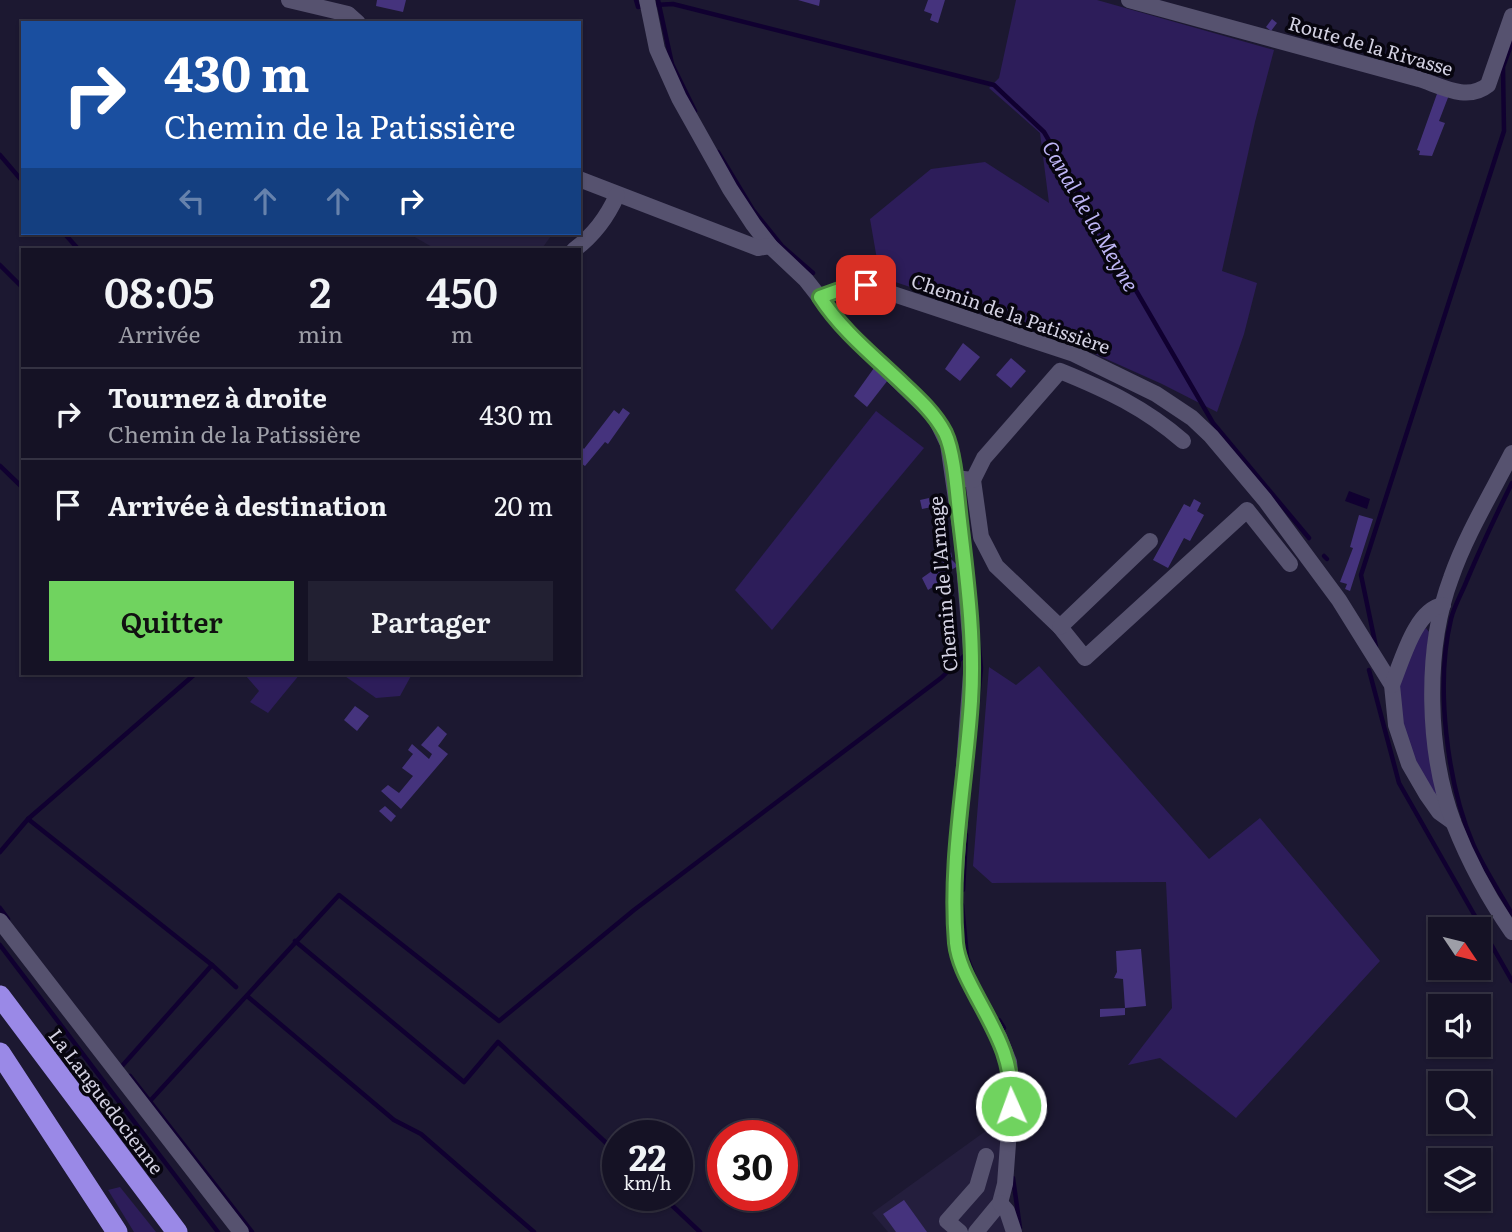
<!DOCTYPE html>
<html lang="fr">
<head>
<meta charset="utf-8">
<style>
	:root { --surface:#151225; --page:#222032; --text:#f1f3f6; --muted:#9d9ea7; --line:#343242; --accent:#70d35f }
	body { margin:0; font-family:Literata,serif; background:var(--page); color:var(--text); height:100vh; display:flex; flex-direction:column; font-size:26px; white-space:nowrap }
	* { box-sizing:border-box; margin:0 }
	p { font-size:23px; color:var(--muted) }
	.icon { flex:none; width:38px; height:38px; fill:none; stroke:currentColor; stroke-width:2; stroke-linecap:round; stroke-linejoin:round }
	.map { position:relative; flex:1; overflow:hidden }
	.panel { position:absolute; left:21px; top:248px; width:560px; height:427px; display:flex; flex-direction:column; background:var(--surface); border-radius:0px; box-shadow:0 2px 5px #0004,0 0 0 2px var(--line) }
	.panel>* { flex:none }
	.guide { position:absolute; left:21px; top:21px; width:560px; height:214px; border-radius:0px; box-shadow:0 2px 5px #0004,0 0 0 2px var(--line); background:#1a4fa0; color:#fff; overflow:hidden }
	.needle { width:46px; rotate:125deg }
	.fabs { position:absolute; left:1428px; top:917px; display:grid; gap:14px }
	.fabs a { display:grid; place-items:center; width:63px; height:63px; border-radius:0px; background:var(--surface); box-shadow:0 2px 5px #0004,0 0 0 2px var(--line); font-size:35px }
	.speed { position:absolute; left:602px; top:1120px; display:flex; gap:14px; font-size:35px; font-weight:700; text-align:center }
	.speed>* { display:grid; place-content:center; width:91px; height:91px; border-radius:50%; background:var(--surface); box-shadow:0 2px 5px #0004,0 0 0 2px var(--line); line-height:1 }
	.speed small { font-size:18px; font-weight:400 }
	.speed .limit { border:10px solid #d22; background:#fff; color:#111 }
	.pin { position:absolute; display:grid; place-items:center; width:60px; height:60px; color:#fff; margin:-30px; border-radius:14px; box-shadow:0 4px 10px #0006 }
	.me { position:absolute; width:77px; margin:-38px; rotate:358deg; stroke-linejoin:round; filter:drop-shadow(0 0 5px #0008) }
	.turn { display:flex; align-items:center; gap:24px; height:147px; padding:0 28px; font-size:32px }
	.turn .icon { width:91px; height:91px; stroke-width:2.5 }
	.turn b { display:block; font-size:49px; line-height:60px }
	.lanes { display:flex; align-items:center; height:66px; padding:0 28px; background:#0003; justify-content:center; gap:35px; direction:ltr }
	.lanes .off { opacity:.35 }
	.eta { display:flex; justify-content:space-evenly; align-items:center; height:119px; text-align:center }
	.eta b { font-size:42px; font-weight:600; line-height:49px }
	.primary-button { display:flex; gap:14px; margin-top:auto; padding:14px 28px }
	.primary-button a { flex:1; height:80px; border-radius:0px; background:var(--accent); color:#111; font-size:28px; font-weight:600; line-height:80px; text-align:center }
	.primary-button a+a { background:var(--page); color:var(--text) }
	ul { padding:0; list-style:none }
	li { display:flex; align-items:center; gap:21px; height:91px; padding:0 28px; border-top:2px solid var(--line) }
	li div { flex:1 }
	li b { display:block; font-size:26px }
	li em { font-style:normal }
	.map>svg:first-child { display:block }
</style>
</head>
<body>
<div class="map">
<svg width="1512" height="1232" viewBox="0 0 1512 1232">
	<rect width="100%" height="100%" fill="#1c1831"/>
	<g fill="#241e3d">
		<path d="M408,233H553L541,250H437Z"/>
		<path d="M1001,1120L1006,1221L1009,1232H888L872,1213Z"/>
	</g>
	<g fill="#2d1d5a">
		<path d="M1016,0H1097L1274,50L1255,122L1222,271L1257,283L1244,334L1217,412L1162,384L1046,332L880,277L870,219L931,169L985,162L1049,203L1040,133L989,88L999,78Z"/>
		<path d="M876,411L924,448L772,630L735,590Z"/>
		<path d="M1426,628L1429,632C1421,694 1427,739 1439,800C1417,770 1391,714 1401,677C1403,670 1407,663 1410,657C1414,647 1419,635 1426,628Z"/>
		<path d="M1039,666L1209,859L1260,818L1380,961L1236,1118L1160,1058L1128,1065L1172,1008L1166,882L992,883L973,866L989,667L1016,685Z"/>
		<path d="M247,674H300L268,713L250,702L259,691L246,676Z"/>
		<path d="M342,674H412L400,696L376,698Z"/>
		<path d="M120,1187L156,1232H134L108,1190Z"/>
	</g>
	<path fill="#100030" d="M1349,491L1370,499L1367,509L1345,501Z"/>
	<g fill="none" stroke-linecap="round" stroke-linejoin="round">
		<g stroke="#100030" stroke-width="4.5">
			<path d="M636,0L638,7L642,6"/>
			<path d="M658,0L672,64L695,111"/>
			<path d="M654,5L673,4L994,85L1044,132L1213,423L1309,538"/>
			<path d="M718,152L753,210L782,246L813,273"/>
			<path d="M0,155L23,182"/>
			<path d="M64,233L79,250"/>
			<path d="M0,265L23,288"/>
			<path d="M0,466L23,488"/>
			<path d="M1512,483C1496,515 1481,547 1467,580C1462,593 1454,606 1451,619C1435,685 1447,783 1473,844C1484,869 1499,891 1512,914"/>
			<path d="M1324,556L1327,559"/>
			<path d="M1376,647L1361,575L1504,131L1503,67L1512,42"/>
			<path d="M1369,670L1399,783L1512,981"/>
			<path d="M972,764L981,668L977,626"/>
			<path d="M28,819L212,965"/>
			<path d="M0,852L28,819L195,674"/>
			<path d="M963,890L966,835"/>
			<path d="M962,905L967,957L974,976"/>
			<path d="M0,908L8,919"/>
			<path d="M295,941L464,1082L498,1042L618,1154"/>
			<path d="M0,945L218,1232"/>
			<path d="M247,996L394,1120L421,1134L534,1232"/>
			<path d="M999,1020L1004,1028"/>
			<path d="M122,1066L212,965L236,987"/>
			<path d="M130,1076L252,1232"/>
			<path d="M150,1101L339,895L499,1021L634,910L941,678L967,653"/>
			<path d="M1016,1138C1020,1117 1022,1097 1018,1077"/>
			<path d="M1013,1178L1020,1228"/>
			<path d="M661,1195L700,1232"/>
		</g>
	</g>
	<g fill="#45337d">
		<path d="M377,0H406L403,12L376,6Z"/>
		<path d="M798,0H820L819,6Z"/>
		<path d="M928,0H945L938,23L930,20L932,14L924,11Z"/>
		<path d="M1272,19L1277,23L1271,31L1266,27Z"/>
		<path d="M1438,91L1449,95L1439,121L1445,123L1432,156L1419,155L1420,151L1417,150Z"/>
		<path d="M963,343L980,357L960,381L945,369Z"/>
		<path d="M1011,358L1026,371L1011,388L996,375Z"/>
		<path d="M874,368L888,380L867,407L854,396Z"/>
		<path d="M623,408L630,413L608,444L605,442L585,466L579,462V450L582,447L584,449L614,410L619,414Z"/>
		<path d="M929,498L932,507L922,509L920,500Z"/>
		<path d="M1194,499L1201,503L1197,511L1204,515L1190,541L1184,538L1168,568L1153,560L1184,504L1190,507Z"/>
		<path d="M1359,515L1373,519L1350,591L1345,589L1347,584L1340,582L1353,548L1350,547Z"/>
		<path d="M949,541L952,557L950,558L958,566L944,574L947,578L928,590L922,578L943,563L936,550Z"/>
		<path d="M355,706L369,716L357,731L344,720Z"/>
		<path d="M438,726L447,734L438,746L448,754L401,809L381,791L388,785L399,793L413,776L402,768L413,754L408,750L412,744L429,759L432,754L421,745Z"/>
		<path d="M385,806L396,816L391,822L379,811Z"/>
		<path d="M1141,949L1146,1006L1125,1008L1123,979L1114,978L1117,972L1116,951Z"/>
		<path d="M1125,1008V1015L1100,1017V1009Z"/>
		<path d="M904,1200L927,1232H896L883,1214Z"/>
	</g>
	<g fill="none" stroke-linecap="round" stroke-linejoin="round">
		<g stroke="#56526f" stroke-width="16">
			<path d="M289,0L348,14L358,23"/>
			<path d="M647,0L657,49L679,98L730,189L753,224L770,246L806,280L843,327L935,417L948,444L962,540L972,661L954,896L956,947L965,974L999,1037L1009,1062L1012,1090L1005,1184L1000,1203L976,1232"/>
			<path d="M1129,0L1419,79C1441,86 1467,102 1488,85L1512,16"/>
			<path d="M579,179L758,248L770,246"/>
			<path d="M574,250C594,235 607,218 617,195"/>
			<path d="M820,297L845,288L866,285L1074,354L1156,394L1192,418L1211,436L1265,500L1339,600L1392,685L1396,725L1409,764L1427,795L1439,812L1453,822"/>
			<path d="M1512,453C1491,494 1466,535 1451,578C1424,650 1427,753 1454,824C1469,862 1489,899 1512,932"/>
			<path d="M954,478L973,480L981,537L996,566L1060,627L1085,658L1247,510L1290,564"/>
			<path d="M973,480L984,458L1060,371C1107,390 1145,408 1183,441"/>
			<path d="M1060,627L1150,541"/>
			<path d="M1392,685C1402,661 1415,610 1443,605"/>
			<path d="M0,921L241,1232"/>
			<path d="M1000,1203L1007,1211L1014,1232"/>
			<path d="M960,1232L947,1221L977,1187L986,1156"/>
		</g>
		<g stroke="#9a89e7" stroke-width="21">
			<path d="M0,996L177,1232"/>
			<path d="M0,1053L117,1232"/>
		</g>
	</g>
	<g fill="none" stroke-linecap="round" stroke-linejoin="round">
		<g stroke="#49893e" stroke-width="18">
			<path id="route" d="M866,285L845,288L820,297C842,331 875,357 904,385C919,399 935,414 945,433C955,454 957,497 960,521C967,581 975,641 971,701C966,781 949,862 956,943C958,962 968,980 977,997C997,1034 1014,1062 1011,1106"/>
		</g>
		<use href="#route" stroke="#70d35f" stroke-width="12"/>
	</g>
	<g text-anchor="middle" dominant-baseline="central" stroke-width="7" stroke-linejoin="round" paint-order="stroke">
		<g font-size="19" fill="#d3d1e2" stroke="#07050f">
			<text transform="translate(1371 45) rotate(16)">Route de la Rivasse</text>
			<text transform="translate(1011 313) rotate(19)">Chemin de la Patissière</text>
			<text transform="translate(942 584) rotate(-95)">Chemin de l'Arnage</text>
			<text transform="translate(107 1101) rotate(53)">La Languedocienne</text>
		</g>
		<g font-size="21" font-style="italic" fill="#beb5f5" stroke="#07050f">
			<text transform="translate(1092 215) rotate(60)">Canal de la Meyne</text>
		</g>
	</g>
</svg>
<div class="fabs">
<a><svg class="needle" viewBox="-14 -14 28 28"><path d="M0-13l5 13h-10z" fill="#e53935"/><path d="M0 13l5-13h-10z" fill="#9d9ea7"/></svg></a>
<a><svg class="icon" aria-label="sound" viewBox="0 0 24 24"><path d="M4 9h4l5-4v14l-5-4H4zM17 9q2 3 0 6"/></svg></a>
<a><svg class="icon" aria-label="search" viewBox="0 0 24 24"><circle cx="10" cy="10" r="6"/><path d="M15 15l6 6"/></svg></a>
<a><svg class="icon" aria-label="layers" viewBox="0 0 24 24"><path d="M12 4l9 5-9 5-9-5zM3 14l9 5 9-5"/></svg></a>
</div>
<div class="speed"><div>22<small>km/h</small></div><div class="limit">30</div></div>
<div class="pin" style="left:866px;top:285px;background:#d93025"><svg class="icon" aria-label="arrive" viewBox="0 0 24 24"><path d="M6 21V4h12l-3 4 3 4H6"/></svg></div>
<svg class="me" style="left:1011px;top:1106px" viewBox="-20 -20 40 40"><circle r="17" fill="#70d35f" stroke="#fff" stroke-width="3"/><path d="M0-11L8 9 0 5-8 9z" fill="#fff"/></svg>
<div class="guide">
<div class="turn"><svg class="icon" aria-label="right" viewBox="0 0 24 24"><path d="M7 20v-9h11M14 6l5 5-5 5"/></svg><div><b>430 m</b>Chemin de la Patissière</div></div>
<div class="lanes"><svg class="icon off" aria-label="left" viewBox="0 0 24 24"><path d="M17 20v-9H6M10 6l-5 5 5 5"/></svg><svg class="icon off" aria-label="ahead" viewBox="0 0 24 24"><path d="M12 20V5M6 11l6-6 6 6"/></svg><svg class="icon off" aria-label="ahead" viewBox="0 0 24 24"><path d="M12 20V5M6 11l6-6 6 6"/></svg><svg class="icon" aria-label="right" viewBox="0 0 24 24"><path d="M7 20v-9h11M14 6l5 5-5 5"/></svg></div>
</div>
<section class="panel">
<div class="eta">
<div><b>08:05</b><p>Arrivée</p></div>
<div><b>2</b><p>min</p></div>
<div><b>450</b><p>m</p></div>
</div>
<ul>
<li><svg class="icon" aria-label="right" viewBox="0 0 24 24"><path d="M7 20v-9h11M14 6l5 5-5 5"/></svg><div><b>Tournez à droite</b><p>Chemin de la Patissière</p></div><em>430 m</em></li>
<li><svg class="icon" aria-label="arrive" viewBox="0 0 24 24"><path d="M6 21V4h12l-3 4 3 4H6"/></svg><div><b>Arrivée à destination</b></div><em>20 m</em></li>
</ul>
<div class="primary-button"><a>Quitter</a><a>Partager</a></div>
</section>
</div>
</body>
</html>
